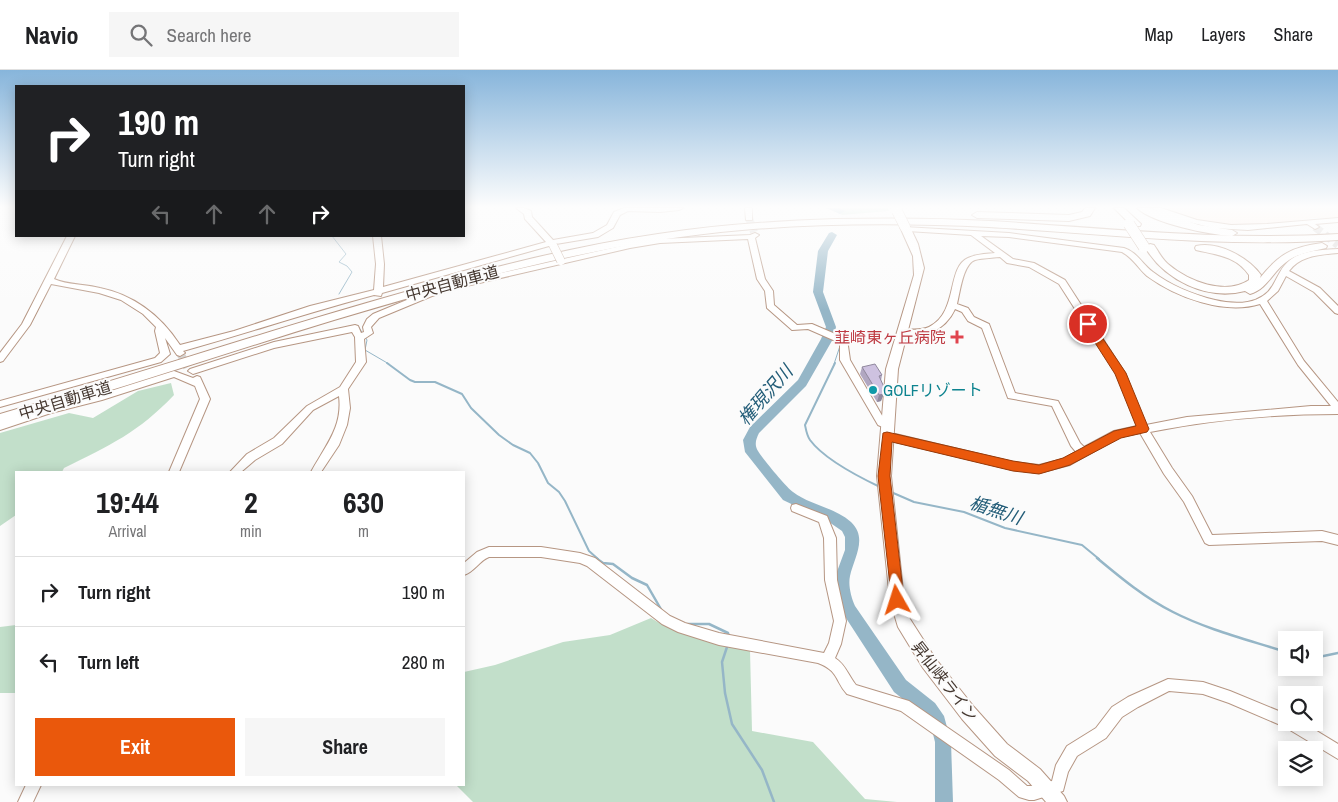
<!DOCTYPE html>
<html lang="en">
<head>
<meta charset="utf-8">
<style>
	:root { --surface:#fff; --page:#f6f6f6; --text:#202124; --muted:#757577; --line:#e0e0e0; --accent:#ea580c }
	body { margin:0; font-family:"Archivo Narrow","Noto Sans JP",sans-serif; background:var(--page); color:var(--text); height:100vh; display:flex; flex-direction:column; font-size:19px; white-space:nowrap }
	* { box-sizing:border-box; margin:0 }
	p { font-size:16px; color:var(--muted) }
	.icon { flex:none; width:28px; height:28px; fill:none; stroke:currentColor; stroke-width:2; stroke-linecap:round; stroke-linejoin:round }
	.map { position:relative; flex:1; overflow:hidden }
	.drawer { position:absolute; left:15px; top:401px; width:450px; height:315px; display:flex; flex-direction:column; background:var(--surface); border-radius:0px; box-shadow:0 2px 12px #0003 }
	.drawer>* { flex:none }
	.banner { position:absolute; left:15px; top:15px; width:450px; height:152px; border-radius:0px; box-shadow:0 2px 12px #0003; background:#202124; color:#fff; overflow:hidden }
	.fabs { position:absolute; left:1278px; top:561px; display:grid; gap:10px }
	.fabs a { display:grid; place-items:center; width:45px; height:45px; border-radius:0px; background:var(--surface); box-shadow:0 2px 12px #0003; font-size:25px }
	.pin { position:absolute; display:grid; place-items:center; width:42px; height:42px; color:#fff; margin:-21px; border:2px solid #fff; border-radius:50%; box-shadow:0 1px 5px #0007 }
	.me { position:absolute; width:55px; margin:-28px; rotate:354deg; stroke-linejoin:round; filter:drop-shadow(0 0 4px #0008) }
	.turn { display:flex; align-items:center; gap:18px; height:105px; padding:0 20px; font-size:22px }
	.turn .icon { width:65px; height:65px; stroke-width:2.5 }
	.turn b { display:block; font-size:35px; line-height:42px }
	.lanes { display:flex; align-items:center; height:48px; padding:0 20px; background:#0003; justify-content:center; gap:25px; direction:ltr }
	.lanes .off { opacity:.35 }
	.eta { display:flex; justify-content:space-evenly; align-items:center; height:85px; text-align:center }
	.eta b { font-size:30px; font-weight:700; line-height:35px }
	.cta { display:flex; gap:10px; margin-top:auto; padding:10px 20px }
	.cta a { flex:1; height:58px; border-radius:0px; background:var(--accent); color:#fff; font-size:20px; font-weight:700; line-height:58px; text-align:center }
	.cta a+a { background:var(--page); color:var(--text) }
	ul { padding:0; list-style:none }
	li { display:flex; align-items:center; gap:15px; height:70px; padding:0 20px; border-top:1px solid var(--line) }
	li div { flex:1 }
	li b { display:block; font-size:19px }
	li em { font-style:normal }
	header { display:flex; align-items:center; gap:30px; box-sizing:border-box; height:70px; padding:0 25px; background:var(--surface); border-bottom:1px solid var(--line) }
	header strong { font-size:24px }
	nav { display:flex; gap:28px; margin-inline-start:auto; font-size:18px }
	.search { width:350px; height:45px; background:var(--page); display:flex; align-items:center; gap:12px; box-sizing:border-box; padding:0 18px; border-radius:0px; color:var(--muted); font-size:19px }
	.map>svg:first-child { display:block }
</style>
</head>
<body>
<header>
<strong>Navio</strong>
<div class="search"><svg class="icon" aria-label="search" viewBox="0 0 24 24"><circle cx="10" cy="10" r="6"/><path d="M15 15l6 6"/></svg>Search here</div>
<nav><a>Map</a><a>Layers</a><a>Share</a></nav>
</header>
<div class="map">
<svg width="1338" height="732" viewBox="0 0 1338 732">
	<rect width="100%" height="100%" fill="#fbfbfb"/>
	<path fill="#ffede4" d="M1159,138H1338V148H1313L1253,157L1209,154Z"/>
	<g fill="#c2dfca">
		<path d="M835,138H888L889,141L842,145Z"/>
		<path d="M171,313L174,325C139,362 109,376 64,398L62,402H16V445L0,456V363L69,343L93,348L138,321Z"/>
		<path d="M651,548C682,567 715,573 750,580L752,661L813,672L865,729L897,732H473L456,715H464V602L495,595L563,572L610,565Z"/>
		<path d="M16,555V623H0V557Z"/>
	</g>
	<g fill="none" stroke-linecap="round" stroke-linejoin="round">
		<g stroke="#95b6c7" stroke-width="1">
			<path d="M332,166L346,184L339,192L347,196L352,202L339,224"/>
			<path d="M358,256L367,270L365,280L389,294"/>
			<path d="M831,257L836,265"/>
			<path d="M834,294L841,273"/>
		</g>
		<g stroke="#95b6c7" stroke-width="2">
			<path d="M387,293L410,310L415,312H435L462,324L471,338L499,365L513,375L530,383L538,393L548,413L559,422L565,431L589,481L598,489"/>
			<path d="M835,293L805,355C806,360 807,366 810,370C824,389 859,407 880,417"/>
			<path d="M891,422L914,432L964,442L1005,458L1082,475L1099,489"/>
		</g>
		<g stroke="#95b6c7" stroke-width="2.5">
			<path d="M596,488L603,493L613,494L632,508L647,515L662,541"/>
			<path d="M1097,488C1121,508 1145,528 1173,542C1208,560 1249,570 1286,582"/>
			<path d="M688,554H709L728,563L729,567"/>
			<path d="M728,574L722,592L725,623L732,654L762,700L774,732"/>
			<path d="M1314,588L1338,583"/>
		</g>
		<g fill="#95b6c7" fill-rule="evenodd">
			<path d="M826,138H839L845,141L840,144Z"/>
			<path d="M832,162L837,165L828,181L823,222L836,257L833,269L806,316L759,363C756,369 754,375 758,381C762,388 786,417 793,422C810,435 834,437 851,452C868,468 854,488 850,506C848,515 851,527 855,536L906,610L935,633L944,646L951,672L953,732H935V672L931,656L923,645L894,622L844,545L836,526L835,507L845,480V467L842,461L829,452L783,430L745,382L743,370L750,357L798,310L821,269L826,257L813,222L818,181L829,163Z"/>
		</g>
		<g stroke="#d7d4d2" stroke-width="8" stroke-dasharray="8 4.5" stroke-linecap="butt">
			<path d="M749,148L754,162"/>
			<path d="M1315,157L1338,175"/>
			<path d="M180,283L186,294"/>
		</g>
		<path stroke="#d7d4d2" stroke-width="10" stroke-dasharray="10 5" stroke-linecap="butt" d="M186,293L188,297"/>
		<g stroke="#b69683" stroke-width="2">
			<g id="minor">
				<path d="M516,138H524L531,141L532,147L553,170L593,163L607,155L614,142L624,138H683L679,140L660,142L628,141L620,145L613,158L598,167L556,174V177L549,176L382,223L381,226L374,225C310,242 247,263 183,281L185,283L180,286L177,285L165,268L170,284L161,292L0,337V331L155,288L160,283L155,261L156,257L143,244L121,230L99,223L51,214L30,255L3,291L0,292V283L22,254L67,166H75L54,209C68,215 84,214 100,218C134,225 161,246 180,275L234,261L310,236L374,220L376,194L373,166H381L384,194L383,217L546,172L525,149L524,144Z"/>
				<path d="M745,138H752V150H746Z"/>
				<path d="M1151,138H1161L1197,150L1231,155L1267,154L1338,148V152L1315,154L1319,157L1315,159L1307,154L1248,160L1213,158L1173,148Z"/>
				<path d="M904,157L1009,163L1124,178C1137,182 1142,194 1153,202C1170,215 1194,225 1215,230C1236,235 1262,235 1273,215C1279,205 1281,197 1290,190C1303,180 1323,180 1338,179V183C1320,185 1301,185 1289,201L1320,218L1338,236V244L1335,243L1314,222L1286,206L1278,221L1267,231L1304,291L1338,332V344C1277,344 1210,350 1150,362L1172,398L1192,426L1212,465L1322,461L1338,465V475L1322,471L1209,475L1205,473L1184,432L1164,404L1140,363L1120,367L1070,395L1039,403L1013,400L883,369L882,366L883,363L887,362L1013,392L1039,395L1063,389L1076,382L1071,376L1052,336L1008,328L982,258L968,251L962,242L955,239C945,261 922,270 899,264L898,262L899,260C909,258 919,262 929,257C959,242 946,198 968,188C976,184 986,184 995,183L971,165L907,161H904ZM981,166L1009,167L1122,182C1133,188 1138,198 1147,206C1177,228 1225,245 1260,234L1298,295L1331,336H1311L1187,347L1146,355L1125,303L1065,210L1034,193L1013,189ZM1000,187L1007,193L1029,197L1059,214L1116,303L1137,356L1114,361L1084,377L1080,373L1058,331L1015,323L989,254L974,247L968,238L957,234C960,222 963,194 975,190C983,188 992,188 1000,187Z"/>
				<path d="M755,163L759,165L755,168L765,209L773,221L774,235L797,255L812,254L847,269L850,290L884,349L892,355L890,358L887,359L878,355L840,290V273L808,259L792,260L767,238L765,221L757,209L748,169L660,173L630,178L462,217L432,226L379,248L371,257L373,263L364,269L366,292L348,319L350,338L347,355L339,375L321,402H311C325,376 343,357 339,326L313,340L282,374L255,390L241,402H230L247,384L274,368L307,336L340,317L356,292L355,267L352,262L274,278L193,304L188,301L190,299L274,272L355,255L358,256L361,263L364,262L363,257L367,249L373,244L426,222L461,212L630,174L660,169L750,165Z"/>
				<path d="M174,301L193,308L197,306L200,307L210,329L179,402H169L200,329L195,316L174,307L102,330L51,343L0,360V352L50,336L98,325Z"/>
				<path d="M796,434L827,446L836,468L837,510L846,551L841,574L835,588C846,595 848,605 856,615L909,631L1009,700L1027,716H1034L1052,711L1056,695L1067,676L1096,658L1112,637L1128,627L1168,609L1203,612L1230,621L1286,644V652H1302L1338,674V689L1285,657L1229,633L1203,624L1169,621L1138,637L1122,647L1106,668L1077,686L1068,702L1063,721L1034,730H1029L1019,727L999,710L901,641L847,624C835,611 839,601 818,593L719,575L678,562L662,554L587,496L580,493L541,487H489C479,491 474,502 464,505V493L477,482L489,477H541L580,483L595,488L670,546L685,553L719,563L824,583L829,573L834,551L825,510L824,468L819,452L792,441L791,438L792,435Z"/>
				<path d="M26,715H41L33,732H18Z"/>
			</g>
		</g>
		<g stroke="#b69683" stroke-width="2">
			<path id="major" d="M905,154L910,157L918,174L924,198L898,299L891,406L904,530L910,549L935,588L974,637L1007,674L1040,699L1064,726L1067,732H1046L1028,711L995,686L962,649L923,598L898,557L890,530L877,406L886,299L914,205L913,186L900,157Z"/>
		</g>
		<g stroke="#b69683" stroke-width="2">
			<g id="highway">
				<path d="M1085,138H1095L1090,146L1069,151L977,148L972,145L977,142L1069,145L1082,142Z"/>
				<path d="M1114,138H1124L1141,154L1140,156H1132Z"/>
				<path d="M1137,138H1150L1199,155L1232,160L1237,163L1232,166C1210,165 1152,153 1137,138Z"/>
				<path d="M835,149C887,148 939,148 990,151C1107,158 1221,171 1338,164V170C1219,178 1107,164 989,157C907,153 824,153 742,160C603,172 468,210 334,250C223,284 112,321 0,354V344C126,308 251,266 377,230C469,203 563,178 658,164C717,155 776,151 835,149Z"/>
				<path d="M1322,173L1327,176L1326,178C1311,182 1297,183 1285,193C1272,203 1267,219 1250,224L1245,221C1207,231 1164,210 1145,177L1150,174L1154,175C1158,181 1162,189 1168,194C1188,211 1225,226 1249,210V205C1236,186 1217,185 1196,180L1195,178L1196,176C1218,171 1248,187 1261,205L1260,208C1279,184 1292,177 1322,173Z"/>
			</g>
		</g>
		<use href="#minor" fill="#fff" fill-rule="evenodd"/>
		<use href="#major" fill="#fff" fill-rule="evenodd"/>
		<use href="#highway" fill="#fff" fill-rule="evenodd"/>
		<g stroke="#b69683" stroke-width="9" stroke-linecap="butt">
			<path id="minor-bridge" d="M553,175L561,191"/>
		</g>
		<g stroke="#b69683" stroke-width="11" stroke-linecap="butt">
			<path id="major-bridge" d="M897,141L905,157"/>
		</g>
		<g stroke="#b69683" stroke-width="12" stroke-linecap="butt">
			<path id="highway-bridge" d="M1129,154L1144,177"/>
		</g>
		<use href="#minor-bridge" stroke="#fff" stroke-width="8"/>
		<use href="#major-bridge" stroke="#fff" stroke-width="10"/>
		<use href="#highway-bridge" stroke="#fff" stroke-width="11"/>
	</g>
	<path fill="#b1a7c1" d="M862,297L882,305L881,311L883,322L881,331L877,332L860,304Z"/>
	<path fill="#90889d" d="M884,317L882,324H884L881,331L877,332L879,325Z"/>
	<path fill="#cec2e0" stroke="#90889d" d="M875,294L882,305L879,306L884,317L882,321L884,324L879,325L862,297Z"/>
	<linearGradient id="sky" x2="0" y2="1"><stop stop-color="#87b5db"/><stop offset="0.57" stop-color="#fdfdfd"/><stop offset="1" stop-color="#fdfdfd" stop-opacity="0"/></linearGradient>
	<rect width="1338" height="240" fill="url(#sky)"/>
	<path fill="#ea580c" stroke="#983908" d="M1088,250L1091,251L1126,303L1149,359L1147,362L1121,368L1070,395L1039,404L1013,401L892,372L890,406L904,530L902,534L897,536L892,534L878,406L883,363L887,362L1013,391L1039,395L1063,388L1114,361L1136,356L1115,304L1083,254Z"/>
	<path fill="#e0444e" stroke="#fbfbfb" stroke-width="2" d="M954.5 259.5h5v5h5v5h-5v5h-5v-5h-5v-5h5z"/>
	<circle fill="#0f9aa8" stroke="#fbfbfb" stroke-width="2" cx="873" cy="320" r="5"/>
	<g text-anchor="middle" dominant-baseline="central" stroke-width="4" stroke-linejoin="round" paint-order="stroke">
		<g font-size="16" fill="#453830" stroke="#fbfbfb">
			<text transform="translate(452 213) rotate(-15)">中央自動車道</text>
			<text transform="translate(65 330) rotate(-17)">中央自動車道</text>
			<text transform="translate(945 611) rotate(52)">昇仙峡ライン</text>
		</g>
		<g font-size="16" fill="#be3a42" stroke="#fbfbfb" text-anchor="end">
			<text x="946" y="267">韮崎東ヶ丘病院</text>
		</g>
		<g font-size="16" fill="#0d838f" stroke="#fbfbfb" text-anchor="start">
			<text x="883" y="320">GOLFリゾート</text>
		</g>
		<g font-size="18" font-style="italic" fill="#235d78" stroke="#fbfbfb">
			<text transform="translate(765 325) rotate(-49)">権現沢川</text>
			<text transform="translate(996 440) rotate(18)">楯無川</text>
		</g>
	</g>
</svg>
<div class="fabs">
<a><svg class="icon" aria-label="sound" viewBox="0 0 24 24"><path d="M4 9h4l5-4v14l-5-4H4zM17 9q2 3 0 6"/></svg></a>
<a><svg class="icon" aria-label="search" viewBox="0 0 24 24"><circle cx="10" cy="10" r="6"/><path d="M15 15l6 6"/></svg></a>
<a><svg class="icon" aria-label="layers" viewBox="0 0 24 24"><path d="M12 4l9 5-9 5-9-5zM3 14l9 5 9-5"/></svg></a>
</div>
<div class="pin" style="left:1088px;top:254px;background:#d93025"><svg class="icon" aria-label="arrive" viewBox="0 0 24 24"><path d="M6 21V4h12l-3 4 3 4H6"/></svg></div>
<svg class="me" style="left:897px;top:530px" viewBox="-20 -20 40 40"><path d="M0-17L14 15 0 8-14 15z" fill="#ea580c" stroke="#fff" stroke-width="4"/></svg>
<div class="banner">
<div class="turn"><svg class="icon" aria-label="right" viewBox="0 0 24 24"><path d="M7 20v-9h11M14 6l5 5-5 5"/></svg><div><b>190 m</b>Turn right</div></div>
<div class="lanes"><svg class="icon off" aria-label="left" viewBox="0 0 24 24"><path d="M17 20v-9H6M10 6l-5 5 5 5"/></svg><svg class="icon off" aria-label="ahead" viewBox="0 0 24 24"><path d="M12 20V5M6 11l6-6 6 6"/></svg><svg class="icon off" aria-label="ahead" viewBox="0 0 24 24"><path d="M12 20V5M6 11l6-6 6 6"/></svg><svg class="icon" aria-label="right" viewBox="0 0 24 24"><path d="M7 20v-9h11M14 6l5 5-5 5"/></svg></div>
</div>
<section class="drawer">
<div class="eta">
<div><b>19:44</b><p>Arrival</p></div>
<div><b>2</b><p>min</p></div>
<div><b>630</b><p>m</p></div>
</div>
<ul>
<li><svg class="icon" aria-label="right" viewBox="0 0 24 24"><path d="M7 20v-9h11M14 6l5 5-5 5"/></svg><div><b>Turn right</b></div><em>190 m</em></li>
<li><svg class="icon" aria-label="left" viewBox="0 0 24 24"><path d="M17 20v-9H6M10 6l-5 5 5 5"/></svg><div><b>Turn left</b></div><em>280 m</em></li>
</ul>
<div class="cta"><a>Exit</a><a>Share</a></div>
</section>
</div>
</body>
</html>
